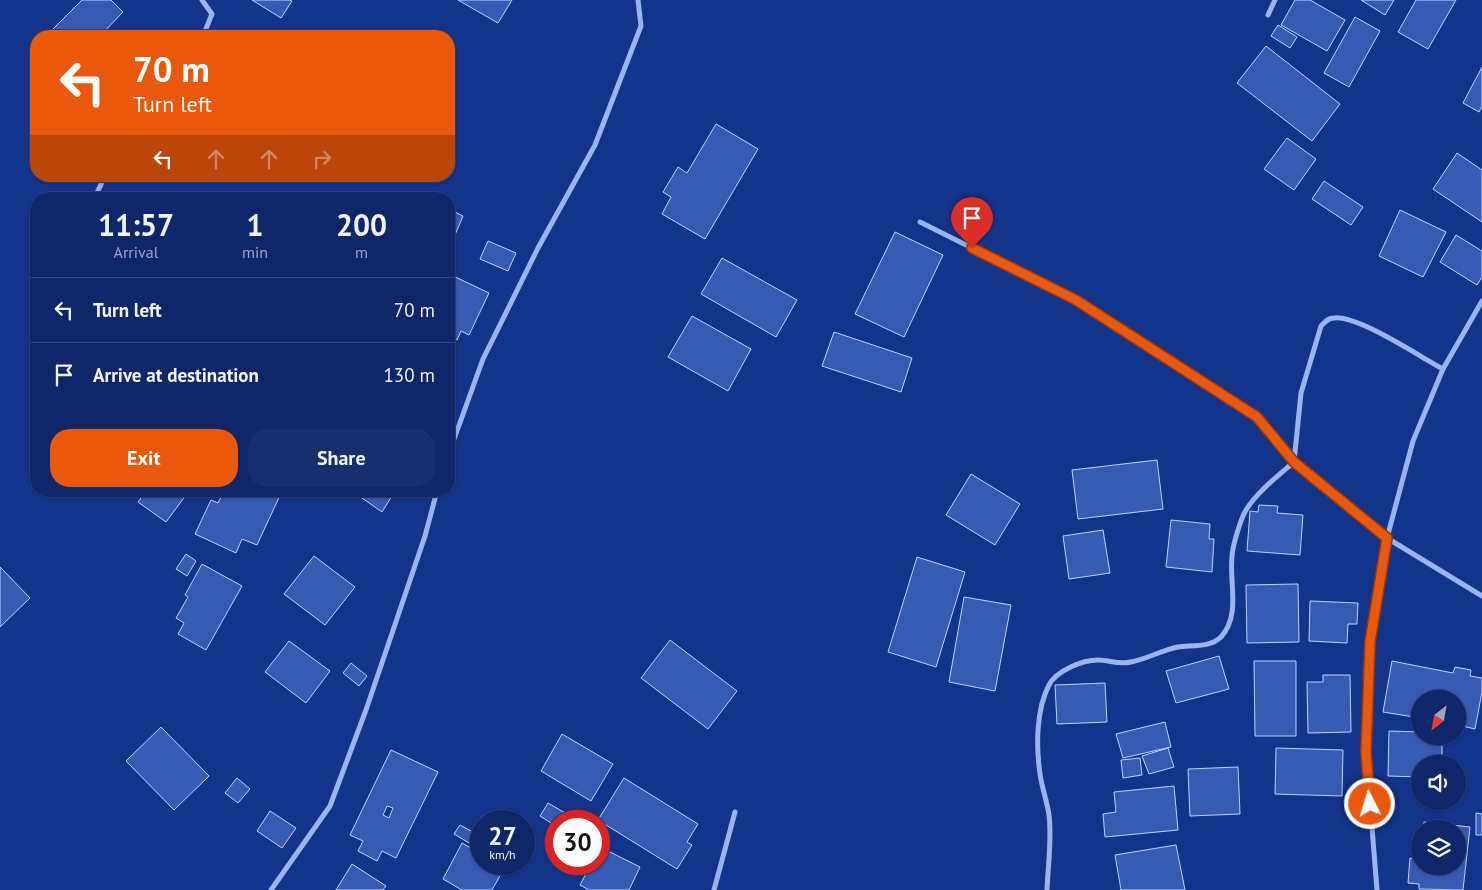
<!DOCTYPE html>
<html lang="en">
<head>
<meta charset="utf-8">
<style>
	:root { --surface:#0e2768; --page:#172f6e; --text:#f1f3f6; --muted:#9ba5c0; --line:#2e447c; --accent:#ea580c }
	body { margin:0; font-family:"PT Sans",sans-serif; background:var(--page); color:var(--text); height:100vh; display:flex; flex-direction:column; font-size:19px; white-space:nowrap }
	* { box-sizing:border-box; margin:0 }
	p { font-size:16px; color:var(--muted) }
	.icon { flex:none; width:28px; height:28px; fill:none; stroke:currentColor; stroke-width:2; stroke-linecap:round; stroke-linejoin:round }
	.map { position:relative; flex:1; overflow:hidden }
	.sheet { position:absolute; left:30px; top:192px; width:425px; height:305px; display:flex; flex-direction:column; background:var(--surface); border-radius:20px; box-shadow:0 1px 4px #0004,0 0 0 1px var(--line) }
	.sheet>* { flex:none }
	.guide { position:absolute; left:30px; top:30px; width:425px; height:152px; border-radius:20px; box-shadow:0 1px 4px #0004,0 0 0 1px var(--line); background:#ea580c; color:#fff; overflow:hidden }
	.needle { width:32px; rotate:211deg }
	.fabs { position:absolute; left:1411px; top:690px; display:grid; gap:10px }
	.fabs a { display:grid; place-items:center; width:55px; height:55px; border-radius:50%; background:var(--surface); box-shadow:0 1px 4px #0004,0 0 0 1px var(--line); font-size:25px }
	.speed { position:absolute; left:470px; top:810px; display:flex; gap:10px; font-size:25px; font-weight:700; text-align:center }
	.speed>* { display:grid; place-content:center; width:65px; height:65px; border-radius:50%; background:var(--surface); box-shadow:0 1px 4px #0004,0 0 0 1px var(--line); line-height:1 }
	.speed small { font-size:12px; font-weight:400 }
	.speed .limit { border:8px solid #d22; background:#fff; color:#111 }
	.pin { position:absolute; display:grid; place-items:center; width:42px; height:42px; color:#fff; margin:-51px -21px; border-radius:50% 50% 50% 0; rotate:-45deg; box-shadow:0 0 5px #0007 }
	.pin .icon { rotate:45deg }
	.me { position:absolute; width:55px; margin:-28px; rotate:355deg; stroke-linejoin:round; filter:drop-shadow(0 0 4px #0008) }
	.turn { display:flex; align-items:center; gap:18px; height:105px; padding:0 20px; font-size:22px }
	.turn .icon { width:65px; height:65px; stroke-width:2.5 }
	.turn b { display:block; font-size:35px; line-height:42px }
	.lanes { display:flex; align-items:center; height:48px; padding:0 20px; background:#0003; justify-content:center; gap:25px; direction:ltr }
	.lanes .off { opacity:.35 }
	.eta { display:flex; justify-content:space-evenly; align-items:center; height:85px; text-align:center }
	.eta b { font-size:30px; font-weight:700; line-height:35px }
	.primary-button { display:flex; gap:10px; margin-top:auto; padding:10px 20px }
	.primary-button a { flex:1; height:58px; border-radius:20px; background:var(--accent); color:#fff; font-size:20px; font-weight:700; line-height:58px; text-align:center }
	.primary-button a+a { background:var(--page); color:var(--text) }
	ul { padding:0; list-style:none }
	li { display:flex; align-items:center; gap:15px; height:65px; padding:0 20px; border-top:1px solid var(--line) }
	li div { flex:1 }
	li b { display:block; font-size:19px }
	li em { font-style:normal }
	.map>svg:first-child { display:block }
</style>
</head>
<body>
<div class="map">
<svg width="1482" height="890" viewBox="0 0 1482 890">
	<rect width="100%" height="100%" fill="#13348b"/>
	<g fill="#375ab2" stroke="#c1d2fc" fill-rule="evenodd">
		<path d="M82,0H111L123,12L100,36H56L51,31Z"/>
		<path d="M252,0H289L292,1L281,18Z"/>
		<path d="M458,0H512L498,23Z"/>
		<path d="M1295,0H1310L1345,20L1327,51L1281,25Z"/>
		<path d="M1361,0H1394L1385,15Z"/>
		<path d="M1416,0H1456L1428,49L1398,32Z"/>
		<path d="M1355,17L1380,31L1349,87L1324,73Z"/>
		<path d="M1278,25L1297,37L1290,48L1271,36Z"/>
		<path d="M1266,46L1340,104L1312,141L1237,83Z"/>
		<path d="M1482,67V106L1479,112L1463,103Z"/>
		<path d="M716,124L758,149L705,239L662,214L671,197L663,192L678,167L687,173Z"/>
		<path d="M1287,138L1316,159L1294,190L1264,169Z"/>
		<path d="M1457,153L1482,170V222L1433,189Z"/>
		<path d="M1324,181L1363,207L1351,225L1312,199Z"/>
		<path d="M449,209L463,216L449,249Z"/>
		<path d="M1400,210L1446,232L1423,277L1379,256Z"/>
		<path d="M895,232L943,255L904,337L855,314Z"/>
		<path d="M1456,235L1482,251V277L1477,285L1440,262Z"/>
		<path d="M488,241L516,253L508,271L480,259Z"/>
		<path d="M722,258L797,300L776,337L701,294Z"/>
		<path d="M449,274L489,293L469,335L461,331L457,340L449,336Z"/>
		<path d="M692,316L751,349L728,391L668,357Z"/>
		<path d="M834,332L912,358L901,392L822,366Z"/>
		<path d="M1157,460L1163,509L1078,519L1072,470Z"/>
		<path d="M971,474L1020,504L995,545L946,515Z"/>
		<path d="M146,491H189L166,522L138,502Z"/>
		<path d="M224,491H282L257,545L242,539L236,553L195,534L211,500L218,503Z"/>
		<path d="M352,491H395L382,512Z"/>
		<path d="M1259,505L1278,506L1277,513L1303,515L1300,555L1247,551L1250,511L1258,512Z"/>
		<path d="M1171,520L1210,524L1209,539H1214L1212,572L1166,567Z"/>
		<path d="M1103,530L1110,573L1069,579L1063,536Z"/>
		<path d="M186,554L196,561L187,576L176,569Z"/>
		<path d="M314,556L355,587L325,625L284,594Z"/>
		<path d="M917,557L965,572L936,667L888,652Z"/>
		<path d="M202,564L242,586L206,650L178,634L184,623L176,618L188,597L185,595Z"/>
		<path d="M0,567L30,598L0,627Z"/>
		<path d="M1298,584L1299,642L1247,643L1246,585Z"/>
		<path d="M964,597L1011,605L995,691L949,682Z"/>
		<path d="M1310,601L1358,603L1357,624H1348L1347,643L1309,641Z"/>
		<path d="M670,640L737,691L708,729L641,678Z"/>
		<path d="M289,641L330,671L306,703L265,672Z"/>
		<path d="M1219,656L1229,689L1176,703L1166,671Z"/>
		<path d="M1254,661H1296V736H1255Z"/>
		<path d="M1392,661L1453,673L1455,667L1471,670L1470,676L1482,678V692L1475,729L1458,725V699H1420V718L1383,712Z"/>
		<path d="M351,663L367,676L359,686L343,673Z"/>
		<path d="M1323,675H1350L1351,732L1308,733L1307,682H1323Z"/>
		<path d="M1105,683L1107,722L1057,724L1055,685Z"/>
		<path d="M1165,722L1171,747L1123,758L1116,734Z"/>
		<path d="M161,727L209,776L174,810L126,761Z"/>
		<path d="M1389,731L1420,732V736H1442V764H1420V777L1388,776Z"/>
		<path d="M562,734L613,764L591,801L541,771Z"/>
		<path d="M1168,748L1174,767L1149,774L1142,756Z"/>
		<path d="M1276,748L1343,750L1342,796L1275,794Z"/>
		<path d="M391,750L438,772L396,858L382,851L377,861L358,851L363,841L350,835ZM387,806L393,808L389,818L383,815Z"/>
		<path d="M1140,758L1142,775L1123,778L1121,760Z"/>
		<path d="M1238,767L1240,814L1190,816L1188,769Z"/>
		<path d="M237,778L250,789L238,803L225,793Z"/>
		<path d="M624,778L698,824L687,842L692,845L677,869L598,820Z"/>
		<path d="M1174,786L1178,830L1105,837L1103,814L1116,812L1114,792Z"/>
		<path d="M548,803L579,821H556V826L540,816Z"/>
		<path d="M270,811L296,828L282,848L257,831Z"/>
		<path d="M1476,813L1482,814V835H1476Z"/>
		<path d="M1424,822L1470,827L1463,890L1419,889V884L1408,883L1410,858L1417,859L1418,849H1420V866H1458V829H1423Z"/>
		<path d="M460,825L475,833L469,843L454,834Z"/>
		<path d="M462,843L481,854V864H499L505,867L492,890H462L443,879Z"/>
		<path d="M1176,845L1185,890H1121L1115,855Z"/>
		<path d="M600,847L640,867L629,890H589L580,885L591,864H599Z"/>
		<path d="M352,864L386,886L383,890H336Z"/>
	</g>
	<g fill="none" stroke-linecap="round" stroke-linejoin="round">
		<g stroke="#9ab4f0" stroke-width="5">
			<path d="M202,0L212,14L203,36"/>
			<path d="M1268,15L1275,0"/>
			<path d="M94,199L105,176"/>
			<path d="M920,222L1076,300L1257,417L1294,462L1387,538L1482,596"/>
			<path d="M449,453L483,359L538,248L595,145L641,26L638,0"/>
			<path d="M271,890L330,806L366,710L425,536L437,491"/>
			<path d="M714,890L735,812"/>
			<path d="M1047,890C1048,865 1052,839 1049,815C1047,801 1042,788 1040,774C1036,746 1036,710 1049,685C1056,671 1082,660 1098,660C1109,660 1119,665 1131,662C1147,659 1162,650 1178,647C1192,645 1210,648 1221,637C1241,615 1229,583 1232,557C1232,547 1241,518 1246,510C1257,492 1279,475 1294,462L1301,393L1321,326C1325,322 1328,318 1334,318C1358,315 1420,357 1443,369"/>
			<path d="M1377,890L1366,752L1370,642L1387,538L1413,441L1443,369L1482,301"/>
		</g>
	</g>
	<g fill="none" stroke-linecap="round" stroke-linejoin="round">
		<g stroke="#983908" stroke-width="12">
			<path id="route" d="M972,248L1076,300L1257,417L1294,462L1387,538L1370,642L1366,752L1370,804"/>
		</g>
		<use href="#route" stroke="#ea580c" stroke-width="9"/>
	</g>
</svg>
<div class="fabs">
<a><svg class="needle" viewBox="-14 -14 28 28"><path d="M0-13l5 13h-10z" fill="#e53935"/><path d="M0 13l5-13h-10z" fill="#9ba5c0"/></svg></a>
<a><svg class="icon" aria-label="sound" viewBox="0 0 24 24"><path d="M4 9h4l5-4v14l-5-4H4zM17 9q2 3 0 6"/></svg></a>
<a><svg class="icon" aria-label="layers" viewBox="0 0 24 24"><path d="M12 4l9 5-9 5-9-5zM3 14l9 5 9-5"/></svg></a>
</div>
<div class="speed"><div>27<small>km/h</small></div><div class="limit">30</div></div>
<div class="pin" style="left:972px;top:248px;background:#d93025"><svg class="icon" aria-label="arrive" viewBox="0 0 24 24"><path d="M6 21V4h12l-3 4 3 4H6"/></svg></div>
<svg class="me" style="left:1370px;top:804px" viewBox="-20 -20 40 40"><circle r="17" fill="#ea580c" stroke="#fff" stroke-width="3"/><path d="M0-11L8 9 0 5-8 9z" fill="#fff"/></svg>
<div class="guide">
<div class="turn"><svg class="icon" aria-label="left" viewBox="0 0 24 24"><path d="M17 20v-9H6M10 6l-5 5 5 5"/></svg><div><b>70 m</b>Turn left</div></div>
<div class="lanes"><svg class="icon" aria-label="left" viewBox="0 0 24 24"><path d="M17 20v-9H6M10 6l-5 5 5 5"/></svg><svg class="icon off" aria-label="ahead" viewBox="0 0 24 24"><path d="M12 20V5M6 11l6-6 6 6"/></svg><svg class="icon off" aria-label="ahead" viewBox="0 0 24 24"><path d="M12 20V5M6 11l6-6 6 6"/></svg><svg class="icon off" aria-label="right" viewBox="0 0 24 24"><path d="M7 20v-9h11M14 6l5 5-5 5"/></svg></div>
</div>
<section class="sheet">
<div class="eta">
<div><b>11:57</b><p>Arrival</p></div>
<div><b>1</b><p>min</p></div>
<div><b>200</b><p>m</p></div>
</div>
<ul>
<li><svg class="icon" aria-label="left" viewBox="0 0 24 24"><path d="M17 20v-9H6M10 6l-5 5 5 5"/></svg><div><b>Turn left</b></div><em>70 m</em></li>
<li><svg class="icon" aria-label="arrive" viewBox="0 0 24 24"><path d="M6 21V4h12l-3 4 3 4H6"/></svg><div><b>Arrive at destination</b></div><em>130 m</em></li>
</ul>
<div class="primary-button"><a>Exit</a><a>Share</a></div>
</section>
</div>
</body>
</html>
